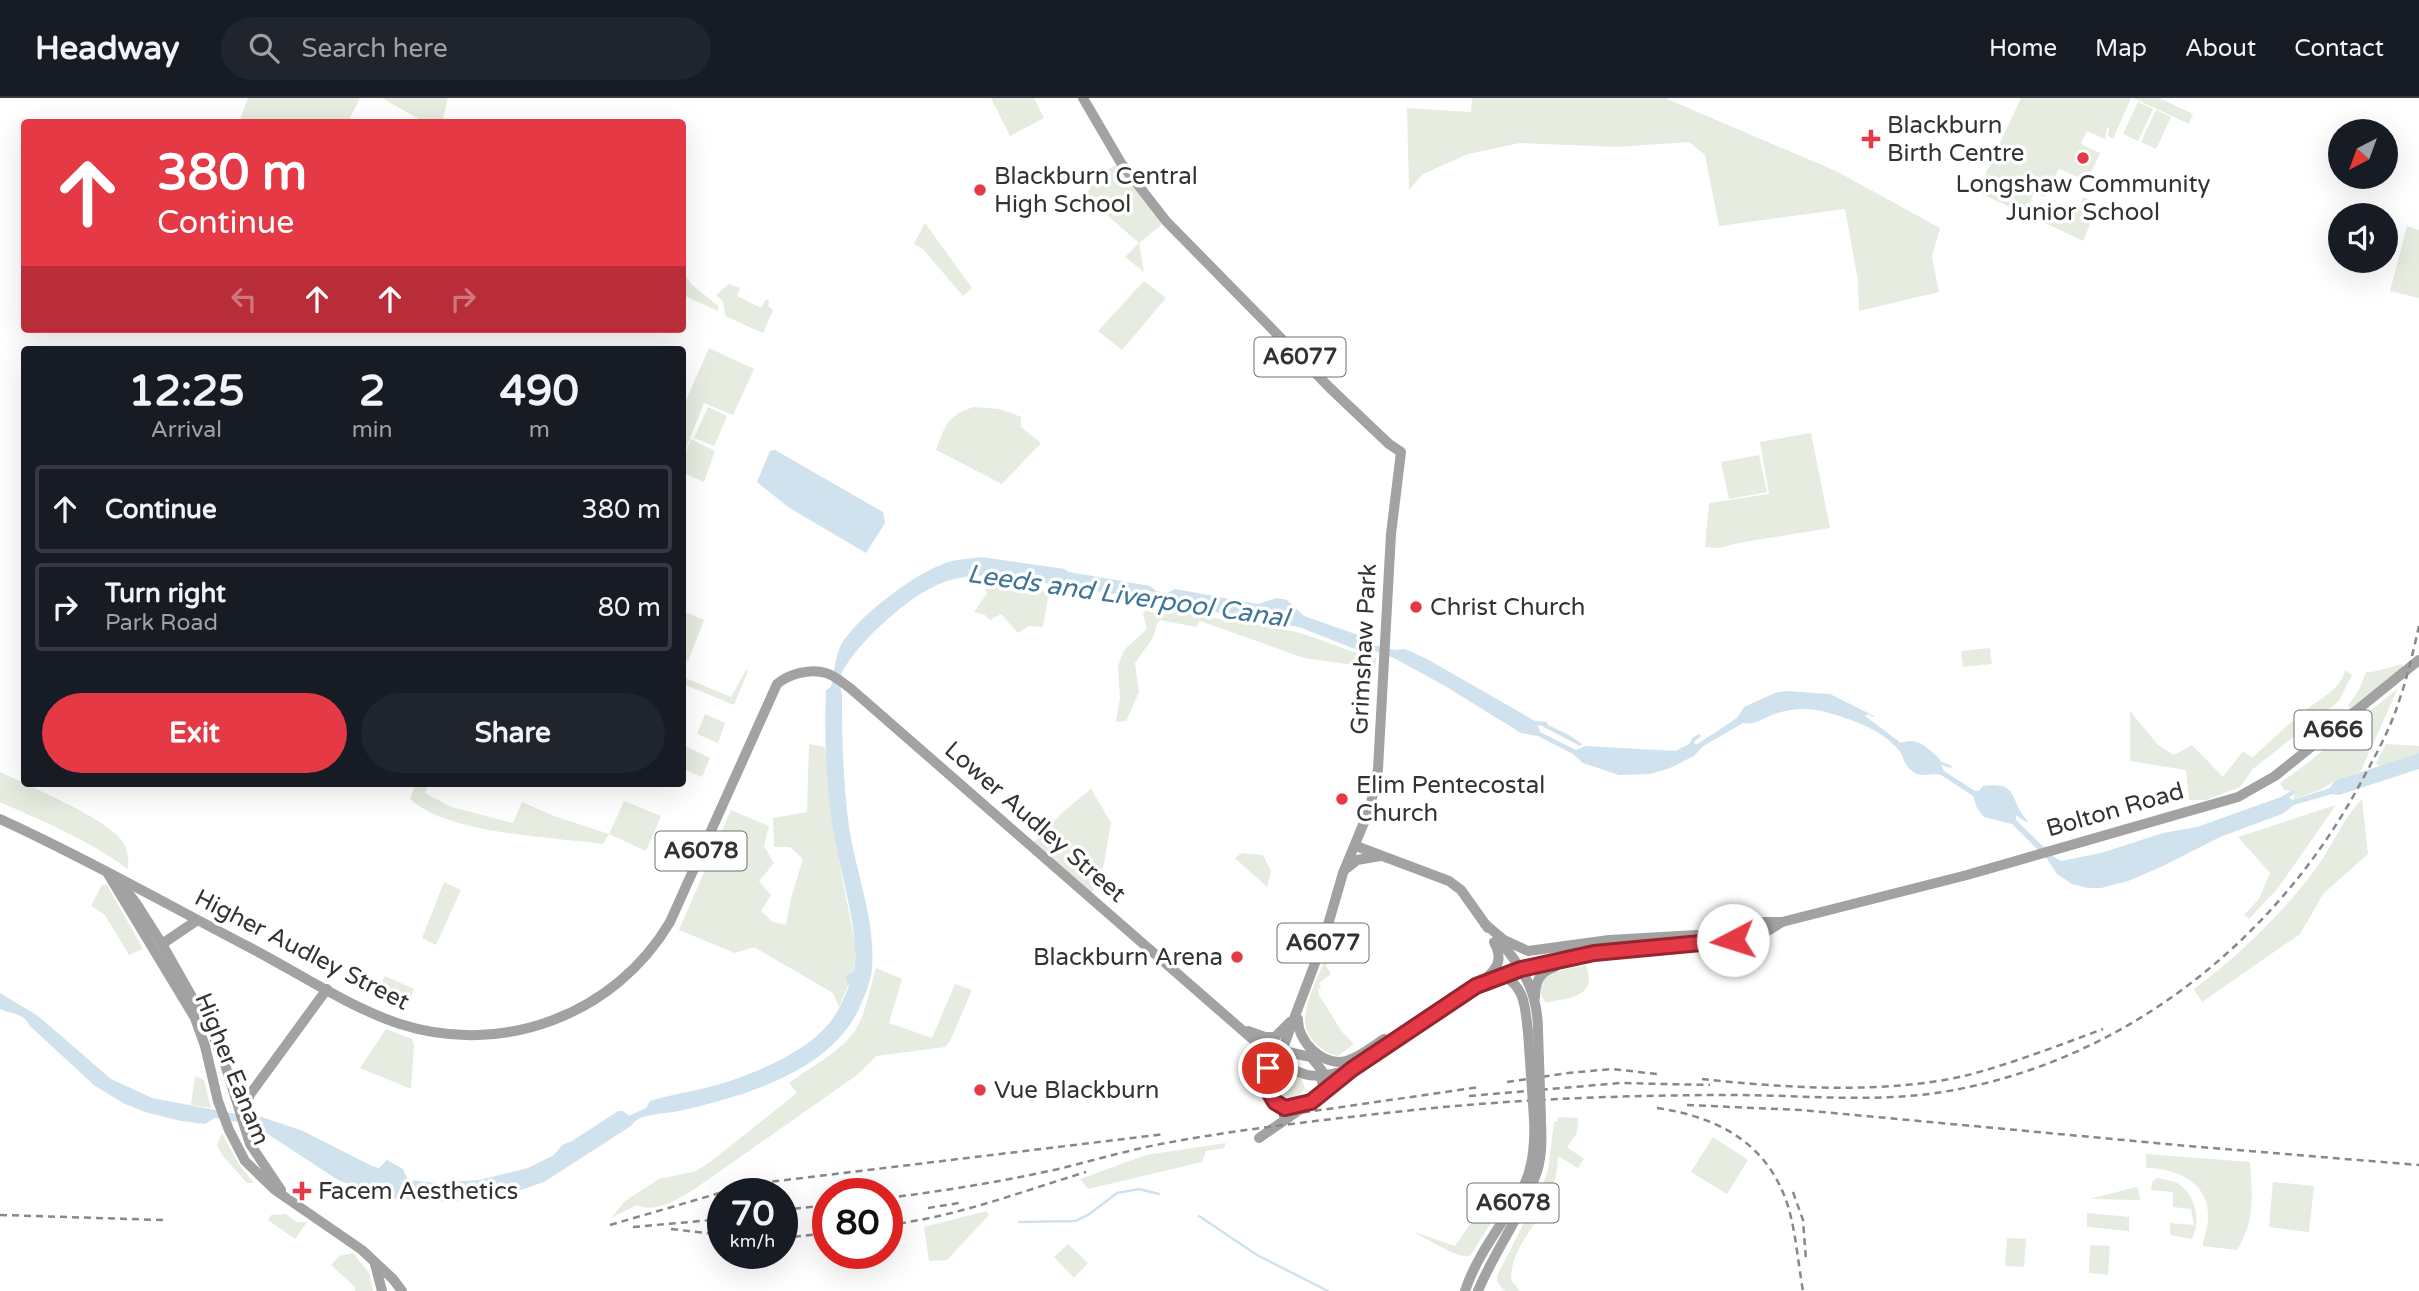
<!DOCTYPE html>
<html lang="en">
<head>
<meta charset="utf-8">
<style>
	:root { --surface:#171b24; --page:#20242c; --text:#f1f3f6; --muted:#9ea1a6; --line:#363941; --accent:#e63946 }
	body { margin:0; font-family:"Varela Round",sans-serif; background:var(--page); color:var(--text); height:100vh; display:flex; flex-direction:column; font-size:26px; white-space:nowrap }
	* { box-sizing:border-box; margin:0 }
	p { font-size:23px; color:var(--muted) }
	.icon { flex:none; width:38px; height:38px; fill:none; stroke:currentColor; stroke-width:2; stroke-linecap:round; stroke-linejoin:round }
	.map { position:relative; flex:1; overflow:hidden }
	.details { position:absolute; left:21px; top:248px; width:665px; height:441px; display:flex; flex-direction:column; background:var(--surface); border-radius:7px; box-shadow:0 7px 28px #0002 }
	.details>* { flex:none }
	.banner { position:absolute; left:21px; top:21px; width:665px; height:214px; border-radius:7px; box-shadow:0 7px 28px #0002; background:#e63946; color:#fff; overflow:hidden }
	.needle { width:46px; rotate:221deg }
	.buttons { position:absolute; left:2328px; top:21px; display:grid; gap:14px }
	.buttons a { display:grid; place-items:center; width:70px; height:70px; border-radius:50%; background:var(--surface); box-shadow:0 7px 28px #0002; font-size:35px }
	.speed { position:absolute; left:707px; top:1080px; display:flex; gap:14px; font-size:35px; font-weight:700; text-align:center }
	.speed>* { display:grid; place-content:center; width:91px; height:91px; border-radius:50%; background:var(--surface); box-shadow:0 7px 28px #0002; line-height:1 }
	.speed small { font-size:18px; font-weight:400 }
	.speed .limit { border:10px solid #d22; background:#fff; color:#111 }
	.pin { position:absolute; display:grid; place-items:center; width:60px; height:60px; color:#fff; margin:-30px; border:4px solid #fff; border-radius:50%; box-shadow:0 2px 7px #0007 }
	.me { position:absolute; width:77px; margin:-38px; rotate:265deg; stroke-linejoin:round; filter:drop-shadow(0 0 5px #0008) }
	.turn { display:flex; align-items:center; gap:24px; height:147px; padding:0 21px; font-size:32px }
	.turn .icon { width:91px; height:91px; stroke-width:2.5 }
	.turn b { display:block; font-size:49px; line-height:60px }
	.lanes { display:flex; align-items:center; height:66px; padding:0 21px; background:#0003; justify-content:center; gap:35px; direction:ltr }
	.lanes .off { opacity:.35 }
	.eta { display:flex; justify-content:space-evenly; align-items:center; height:119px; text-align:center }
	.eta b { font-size:42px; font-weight:800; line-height:49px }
	.primary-button { display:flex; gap:14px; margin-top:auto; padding:14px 21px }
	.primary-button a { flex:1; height:80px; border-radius:42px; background:var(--accent); color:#fff; font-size:28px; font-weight:800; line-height:80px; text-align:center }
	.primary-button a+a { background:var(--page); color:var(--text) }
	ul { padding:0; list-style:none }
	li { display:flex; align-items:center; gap:21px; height:88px; margin:0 14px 10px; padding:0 7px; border:4px solid var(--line); border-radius:7px }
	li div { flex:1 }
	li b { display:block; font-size:26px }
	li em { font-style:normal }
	header { display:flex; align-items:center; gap:42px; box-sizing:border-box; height:98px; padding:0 35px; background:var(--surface); border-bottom:2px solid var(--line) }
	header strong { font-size:33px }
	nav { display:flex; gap:38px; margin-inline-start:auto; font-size:24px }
	.search { width:490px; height:63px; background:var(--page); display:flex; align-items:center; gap:18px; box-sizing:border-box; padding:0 24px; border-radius:38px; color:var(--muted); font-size:26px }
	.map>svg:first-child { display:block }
</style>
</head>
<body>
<header>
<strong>Headway</strong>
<div class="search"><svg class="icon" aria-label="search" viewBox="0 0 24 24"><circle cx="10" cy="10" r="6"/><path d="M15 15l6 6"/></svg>Search here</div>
<nav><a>Home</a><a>Map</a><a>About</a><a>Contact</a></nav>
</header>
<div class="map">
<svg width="2419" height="1193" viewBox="0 0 2419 1193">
	<rect width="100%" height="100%" fill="#fff"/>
	<g fill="#e6ecdf">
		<path d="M248,0H360L348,24H239Z"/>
		<path d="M382,0H448L442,24H421V22Z"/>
		<path d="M991,0H1034L1044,20L1010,38Z"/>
		<path d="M1472,0H1665L1838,74L1940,130L1932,159L1939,194L1859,213L1858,182L1845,111L1719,128L1705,57L1689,44L1617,49L1520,45L1468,56L1423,76L1409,92L1407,10L1471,14Z"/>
		<path d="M2021,0H2131L2113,41L2108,38L2109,30L2107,29L2105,41L2087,33L2081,46L2100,55L2087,83L2059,71L2054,81L2056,83L2044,99L2034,94L2025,116L1977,94Z"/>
		<path d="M2133,0H2159L2193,16L2189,26Z"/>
		<path d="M2138,4L2153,11L2138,43L2123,36Z"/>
		<path d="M2156,12L2171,19L2156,51L2141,44Z"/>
		<path d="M1121,65L1166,123L1139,145L1144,174L1125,159L1139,145L1085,98L1100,75Z"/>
		<path d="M2083,99L2099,106L2093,119H2091V124L2083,143L2041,123L2043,119L2037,116C2053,112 2055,121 2067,119L2072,109L2076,111L2082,108Z"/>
		<path d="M925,125L972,190L963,198L923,151L914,146Z"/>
		<path d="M2407,128L2419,132V200L2390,193Z"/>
		<path d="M683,173L691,186L718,208V213L683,197Z"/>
		<path d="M1144,183L1166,200L1122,252L1098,233Z"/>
		<path d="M729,186L740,190L737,198L761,210L766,201L769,203L768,208L773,212L763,235L725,218L723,203L716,197Z"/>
		<path d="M709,250L754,271L733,317L704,305L683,358V309Z"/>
		<path d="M708,309L727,318L714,348L694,340Z"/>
		<path d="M974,309L1000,311L1021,319V329L1041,345L1002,386L936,352C945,328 947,317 974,309Z"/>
		<path d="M1811,335L1830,430L1738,445L1720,450L1705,449L1709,405L1769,396L1760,344Z"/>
		<path d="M691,341L715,353L704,384L683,375V362Z"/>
		<path d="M1759,357L1767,394L1729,401L1721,364Z"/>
		<path d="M984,484L1009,485L1049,494L1043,529L1029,528L1018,535L1001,516L990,522L985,517L974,514L987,495Z"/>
		<path d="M1166,509C1209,523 1256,523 1299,535C1326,542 1349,555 1376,560L1375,570L1304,560L1200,523L1196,529L1160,522L1157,526L1153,540L1135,565L1139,594L1126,623L1116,624L1120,601L1118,568L1124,552L1147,531L1143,516L1146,512L1154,515Z"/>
		<path d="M682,513L704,522L688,563L683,561Z"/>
		<path d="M1990,550L1992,566L1963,569L1961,553Z"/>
		<path d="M2403,566L2402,571L2350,611L2348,608L2360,590L2366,574H2372Z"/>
		<path d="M746,572L748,573L734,607L683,586V579L731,599Z"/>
		<path d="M2345,572L2352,577L2339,603L2253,671L2240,689L2206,702H2189L2186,672L2130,663V613L2158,647L2174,657L2192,647L2223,679L2243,653L2252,660C2270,644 2288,626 2307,611C2321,600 2341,591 2345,572Z"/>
		<path d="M2398,590L2361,673L2352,678L2334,683L2322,691L2293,702L2295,695L2293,693L2284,692L2280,685L2305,667Z"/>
		<path d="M705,616L725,625L718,645L697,636Z"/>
		<path d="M809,646L825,649L834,737L856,851L854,874L839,909L833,895L754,849L735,855L679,832L731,712L769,728L764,748L774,765L759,783L771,797L761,813L773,824L786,827L791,800L803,761L790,749H774L773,720L807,714Z"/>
		<path d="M2386,646L2419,648V655L2380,669L2376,665Z"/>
		<path d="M683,647L710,660L702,679L683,671Z"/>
		<path d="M0,674C27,687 110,722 123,744C128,753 129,762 128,771C88,742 45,724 0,704Z"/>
		<path d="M416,686H428L425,695L451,709L513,725L522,704L554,718L609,736L624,703L661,718L646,753L609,736L603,746C550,739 448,736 410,701Z"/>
		<path d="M1091,691L1111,725L1104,766L1090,799L1030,748L1064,713Z"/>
		<path d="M2362,701L2368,756L2323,796L2300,836L2202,904L2194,891C2240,857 2282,816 2317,769C2333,747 2343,720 2362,701Z"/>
		<path d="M2336,707L2278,790L2249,821L2244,817L2259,801L2270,775L2238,739Z"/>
		<path d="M1242,755L1263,757L1271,773L1267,789L1235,760Z"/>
		<path d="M444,784L461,792L436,847L422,840Z"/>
		<path d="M102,787H107L143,851L129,857L105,817L91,808Z"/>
		<path d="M1325,861H1328L1326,868L1331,876L1319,885L1321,889L1318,891L1319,897L1342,934L1354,946L1338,958C1321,955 1303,937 1305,919C1307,900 1318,879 1325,861Z"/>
		<path d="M1586,867C1598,900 1569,899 1546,905C1525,876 1568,871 1586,867Z"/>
		<path d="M876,870L902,881L889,925L932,940L955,886L972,892L950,943L945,949L876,958L857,977L696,1090C680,1100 656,1116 637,1107L611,1120L625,1103L659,1081L696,1073L710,1064L797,995L789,985C809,970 835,957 851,938C866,920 869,891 876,870Z"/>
		<path d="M385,878L414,891L404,913L375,900Z"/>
		<path d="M386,931L412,941L414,947L411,991L360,970Z"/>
		<path d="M1292,977L1302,981L1305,991C1297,1002 1289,1002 1278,994L1276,989L1283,980Z"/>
		<path d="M195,978L204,982L211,1010L191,1007Z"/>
		<path d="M1558,1019L1578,1020L1577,1035L1567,1049L1584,1061L1578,1070L1558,1058C1558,1073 1553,1093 1546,1107C1533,1132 1511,1151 1511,1182L1520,1193H1505L1497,1184V1178L1538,1097L1548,1073L1554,1024L1558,1023Z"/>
		<path d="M222,1035L238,1065L254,1085H247L222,1057L217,1047Z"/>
		<path d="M1713,1039L1748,1062L1727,1096L1691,1074Z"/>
		<path d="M1226,1045L1224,1050L1206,1053L1202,1064L1088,1091L1080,1081L1146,1057Z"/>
		<path d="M2146,1056L2250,1064C2252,1099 2256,1121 2237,1152L2203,1148C2203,1139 2208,1130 2208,1120C2210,1085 2177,1070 2146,1070Z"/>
		<path d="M2157,1080C2163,1081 2169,1082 2175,1084C2195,1094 2202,1122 2192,1141L2170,1137V1125L2194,1127L2191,1111L2173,1109V1094L2151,1092L2152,1084Z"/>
		<path d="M2273,1084L2314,1088L2309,1134L2269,1129Z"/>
		<path d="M2136,1089L2139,1093L2140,1102L2090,1101Z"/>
		<path d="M1490,1097L1495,1101L1499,1112L1470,1158C1457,1161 1426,1140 1412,1133L1455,1148Z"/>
		<path d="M986,1113L989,1117L947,1162L929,1163L924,1129Z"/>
		<path d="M2087,1115L2129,1119V1133L2087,1129Z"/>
		<path d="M286,1116L296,1124H307L295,1141L268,1122L271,1117Z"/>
		<path d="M2007,1140L2026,1141L2024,1169L2005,1168Z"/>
		<path d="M1068,1146L1088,1165L1074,1180L1054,1159Z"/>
		<path d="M2090,1147L2110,1148L2108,1177L2089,1175Z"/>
		<path d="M353,1155L369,1175L373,1193H355V1189L331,1167L339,1158Z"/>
	</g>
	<g fill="#cfe2ee">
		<path d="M775,352L883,414L885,425L866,455L788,409L757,384L770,353Z"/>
		<path d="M981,459L1065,471L1069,474L1150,488L1156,493L1167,495L1175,491L1258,506L1277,500L1287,502L1304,518L1361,538L1373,547L1395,552L1405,551L1427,561L1535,623L1547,624L1548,627L1569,637L1582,646L1580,648L1540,627L1538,628L1540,634L1576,652L1586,648L1675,653L1689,646L1693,639L1700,636L1701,638L1694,644L1696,647L1699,645L1737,620L1744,609L1775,595L1786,593L1830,596L1874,618L1873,619L1868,616L1865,618L1901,645C1918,638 1928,651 1940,661V663L1952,668L1951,670L1941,667L1944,673L1975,693H1979L1983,688C2021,683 2008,703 2028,723L2026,724L2016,717V722L2054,759L2061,763L2101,755L2163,735L2197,729L2281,699L2293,692L2295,695L2289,700L2293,702L2330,690L2334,683L2419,655V671L2339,697L2332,696L2294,707L2282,716L2220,739L2163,768L2128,783L2101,790H2088L2072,786L2057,776L2047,761L2012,726L1984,719L1977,710L1973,698L1941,677C1932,674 1925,680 1915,675C1902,667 1905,658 1897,650C1879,630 1850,621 1826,614C1810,610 1793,610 1778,615C1766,618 1755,628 1743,625L1702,649L1694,658L1670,670L1650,676L1619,677L1583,665L1573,656L1538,638L1521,635L1445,588L1394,560L1375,553H1360L1299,529L1176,507C1165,503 1160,496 1146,501L993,477C975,477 956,479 939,486C907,500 863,540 845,569C840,575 839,589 842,596C842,640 843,684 849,729C856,775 876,823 872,871C871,882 866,895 861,906C833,974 743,998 679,1013C664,1016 639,1015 631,1028L544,1084L509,1096L489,1101L447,1104L384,1100L338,1082L254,1027L215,1020L205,1026L181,1023L145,1014L125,1006L95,988L30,928C24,915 11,916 0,911V895L38,918L111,981L152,1000L252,1019L256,1017L303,1033L372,1068L379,1070L387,1062L403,1071L408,1082L438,1085L479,1082L528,1070L554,1057L562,1047L572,1043L618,1013H623L629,1018L646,1010L650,1003C676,995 704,992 730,983C760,973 803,954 825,930C836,919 843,903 849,888L846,881L847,877L854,874C861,840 840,773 834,737C826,690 824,640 826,592L831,589C834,576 835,559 841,547C857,519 913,477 943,466C955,461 968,461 981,459Z"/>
	</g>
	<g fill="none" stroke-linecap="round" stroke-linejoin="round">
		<g stroke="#cfe2ee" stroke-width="2.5">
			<path d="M1199,1118L1257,1157L1328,1193"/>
			<path d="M1019,1124L1075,1123L1088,1117L1117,1095L1139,1091L1159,1096"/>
		</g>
		<g stroke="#a2a2a2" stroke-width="10">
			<path d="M1083,0L1121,65L1166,123L1330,290L1389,346L1401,354L1391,436L1378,671L1370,710L1343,775L1323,844L1267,992L1275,1004L1285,1010L1307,1007"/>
			<path d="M0,721C83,759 163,804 245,847C294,872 348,909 400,926C502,959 615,917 670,824L777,586C789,576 810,570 826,575C834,577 843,585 850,590L1273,959C1306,982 1314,981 1352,971"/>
			<path d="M1356,748L1449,783L1461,792L1488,830"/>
			<path d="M1347,770L1357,762L1380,758"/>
			<path d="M108,776L195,920L205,948L218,1003L229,1032L245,1063L275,1092L362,1152L393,1181L402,1193"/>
			<path d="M119,783L136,805L162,846L209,929L223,960L250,1046L281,1092"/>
			<path d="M1485,826L1504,842L1528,853L1609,842L1714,836L1763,824H1782L1967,777L2238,699L2275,678L2419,562"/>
			<path d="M1499,842C1523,871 1538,893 1538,933"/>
			<path d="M162,846L196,823"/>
			<path d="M1503,878C1526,889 1525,911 1528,934"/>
			<path d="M1483,883C1497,871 1504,862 1494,844"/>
			<path d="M1535,899C1535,883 1540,874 1555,869"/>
			<path d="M1298,921C1297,943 1323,969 1346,963C1359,960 1373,948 1384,941"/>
			<path d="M1248,933L1265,939H1275L1290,924"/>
			<path d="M1261,946L1283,953L1311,959L1323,974L1322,984"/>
			<path d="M1261,951L1267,963L1270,985"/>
			<path d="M241,1018L242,1011L251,995L327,891"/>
			<path d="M1259,1040L1311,1004L1352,971L1476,888L1521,871L1594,855L1733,842L1766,834L1782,824"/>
			<path d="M375,1166L382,1193"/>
			<path d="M1465,1193C1478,1153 1507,1122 1525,1085C1534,1065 1535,1042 1534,1021"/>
			<path d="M1478,1193C1494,1154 1521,1118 1535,1079C1542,1062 1542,1043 1541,1024"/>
		</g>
		<g stroke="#888" stroke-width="2.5" stroke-dasharray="7 5" stroke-linecap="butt">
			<path d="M1702,981C1784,990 1891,997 1972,976C2016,964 2060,947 2103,931"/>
			<path d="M1507,984L1568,975L1612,971L1657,976"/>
			<path d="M1469,998L1620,985L1710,987"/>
			<path d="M1687,1007L1801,1012L2188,1048L2419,1067"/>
			<path d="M1657,1010C1718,1019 1768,1045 1788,1108C1796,1135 1798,1165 1803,1193"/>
			<path d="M1279,1018L1480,989"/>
			<path d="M1793,1094L1803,1122L1806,1162"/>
			<path d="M887,1100C943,1093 999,1084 1054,1072C1092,1063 1128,1052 1166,1045C1247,1030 1331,1021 1413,1012C1519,1001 1627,997 1733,997C1799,997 1863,1004 1929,996C2114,971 2273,848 2360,686C2374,660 2389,634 2398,606C2407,581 2413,554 2419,528"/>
			<path d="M928,1110L959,1105"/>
			<path d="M782,1112L828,1107"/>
			<path d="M0,1117L163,1122"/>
			<path d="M610,1127L723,1094L769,1084L1165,1036"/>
			<path d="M887,1127C956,1119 1020,1094 1086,1074"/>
			<path d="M633,1129L723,1121"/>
			<path d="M671,1131L723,1137"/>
			<path d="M782,1140L828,1135"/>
		</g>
		<g stroke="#a2a2a2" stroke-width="10">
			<path d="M1538,933L1541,1021"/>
			<path d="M1528,934L1534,1021"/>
		</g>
	</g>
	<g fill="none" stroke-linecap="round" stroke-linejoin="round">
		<g stroke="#96252e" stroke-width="18">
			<path id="route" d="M1268,970L1270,985L1268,992L1275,1004L1285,1010L1311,1004L1352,971L1476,888L1521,871L1594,855L1733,842"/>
		</g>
		<use href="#route" stroke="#e63946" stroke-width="12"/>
	</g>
	<g fill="#e63946" stroke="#fff" stroke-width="2.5">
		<path d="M1867.5 30.5h7v7h7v7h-7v7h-7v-7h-7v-7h7z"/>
		<circle cx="2083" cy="60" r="7"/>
		<circle cx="980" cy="92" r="7"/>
		<circle cx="1416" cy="509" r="7"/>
		<circle cx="1342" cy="701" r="7"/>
		<circle cx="1237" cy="859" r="7"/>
		<circle cx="980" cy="992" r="7"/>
		<path d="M298.5 1082.5h7v7h7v7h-7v7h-7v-7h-7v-7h7z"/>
	</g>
	<g text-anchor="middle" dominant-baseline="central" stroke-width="7" stroke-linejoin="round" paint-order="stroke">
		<g fill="#fff" stroke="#707070" stroke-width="2">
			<rect x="1254.5" y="239.5" width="91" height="39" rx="5"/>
			<rect x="2294.5" y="612.5" width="77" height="39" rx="5"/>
			<rect x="655.5" y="733.5" width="91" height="39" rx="5"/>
			<rect x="1277.5" y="825.5" width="91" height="39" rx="5"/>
			<rect x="1467.5" y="1085.5" width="91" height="39" rx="5"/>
		</g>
		<g font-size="23" font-weight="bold" fill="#333">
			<text x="1300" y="259">A6077</text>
			<text x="2333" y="632">A666</text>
			<text x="701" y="753">A6078</text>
			<text x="1323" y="845">A6077</text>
			<text x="1513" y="1105">A6078</text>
		</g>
		<g font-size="24" fill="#333" stroke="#fff" text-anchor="start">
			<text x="1887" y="27">Blackburn<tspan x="1887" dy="28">Birth Centre</tspan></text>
			<text x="994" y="78">Blackburn Central<tspan x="994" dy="28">High School</tspan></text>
			<text x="2083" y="86" text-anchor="middle">Longshaw Community<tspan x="2083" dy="28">Junior School</tspan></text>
			<text x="1430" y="509">Christ Church</text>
			<text x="1356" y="687">Elim Pentecostal<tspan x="1356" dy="28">Church</tspan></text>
			<text x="1223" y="859" text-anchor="end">Blackburn Arena</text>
			<text x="994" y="992">Vue Blackburn</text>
			<text x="318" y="1093">Facem Aesthetics</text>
		</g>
		<g font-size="24" fill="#333" stroke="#fff">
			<text transform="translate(1364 551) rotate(-87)">Grimshaw Park</text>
			<text transform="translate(2115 712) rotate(-16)">Bolton Road</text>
			<text transform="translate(1035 724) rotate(41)">Lower Audley Street</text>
			<text transform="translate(302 852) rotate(27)">Higher Audley Street</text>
			<text transform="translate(232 971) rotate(68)">Higher Eanam</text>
		</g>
		<g font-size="26" font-style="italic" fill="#3f7597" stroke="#fff">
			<text transform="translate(1128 498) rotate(8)">Leeds and Liverpool Canal</text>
		</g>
	</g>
</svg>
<div class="buttons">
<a><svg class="needle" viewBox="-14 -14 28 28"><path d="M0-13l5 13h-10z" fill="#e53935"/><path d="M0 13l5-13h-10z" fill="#9ea1a6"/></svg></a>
<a><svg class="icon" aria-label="sound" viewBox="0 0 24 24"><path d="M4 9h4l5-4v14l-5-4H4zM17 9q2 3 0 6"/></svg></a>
</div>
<div class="speed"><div>70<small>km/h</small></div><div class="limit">80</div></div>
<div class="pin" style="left:1268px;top:970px;background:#d93025"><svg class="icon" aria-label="arrive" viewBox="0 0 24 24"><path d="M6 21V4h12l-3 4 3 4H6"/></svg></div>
<svg class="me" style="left:1733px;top:842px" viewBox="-20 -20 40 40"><circle r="19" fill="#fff"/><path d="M0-13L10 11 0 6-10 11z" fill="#e63946"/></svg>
<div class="banner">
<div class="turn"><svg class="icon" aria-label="ahead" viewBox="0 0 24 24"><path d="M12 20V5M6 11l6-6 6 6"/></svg><div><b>380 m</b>Continue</div></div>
<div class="lanes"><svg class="icon off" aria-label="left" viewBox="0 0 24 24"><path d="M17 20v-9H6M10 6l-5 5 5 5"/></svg><svg class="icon" aria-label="ahead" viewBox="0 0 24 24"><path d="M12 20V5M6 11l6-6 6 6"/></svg><svg class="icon" aria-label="ahead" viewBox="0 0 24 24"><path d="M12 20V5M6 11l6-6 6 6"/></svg><svg class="icon off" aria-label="right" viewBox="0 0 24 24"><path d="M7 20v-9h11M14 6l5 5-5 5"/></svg></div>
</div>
<section class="details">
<div class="eta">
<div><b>12:25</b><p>Arrival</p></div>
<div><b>2</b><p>min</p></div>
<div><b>490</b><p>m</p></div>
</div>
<ul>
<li><svg class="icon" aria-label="ahead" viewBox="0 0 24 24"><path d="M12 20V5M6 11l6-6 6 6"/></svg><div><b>Continue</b></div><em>380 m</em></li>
<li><svg class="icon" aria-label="right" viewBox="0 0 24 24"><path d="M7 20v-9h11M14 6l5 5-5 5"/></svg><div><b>Turn right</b><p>Park Road</p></div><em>80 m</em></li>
</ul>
<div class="primary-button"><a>Exit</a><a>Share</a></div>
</section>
</div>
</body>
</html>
